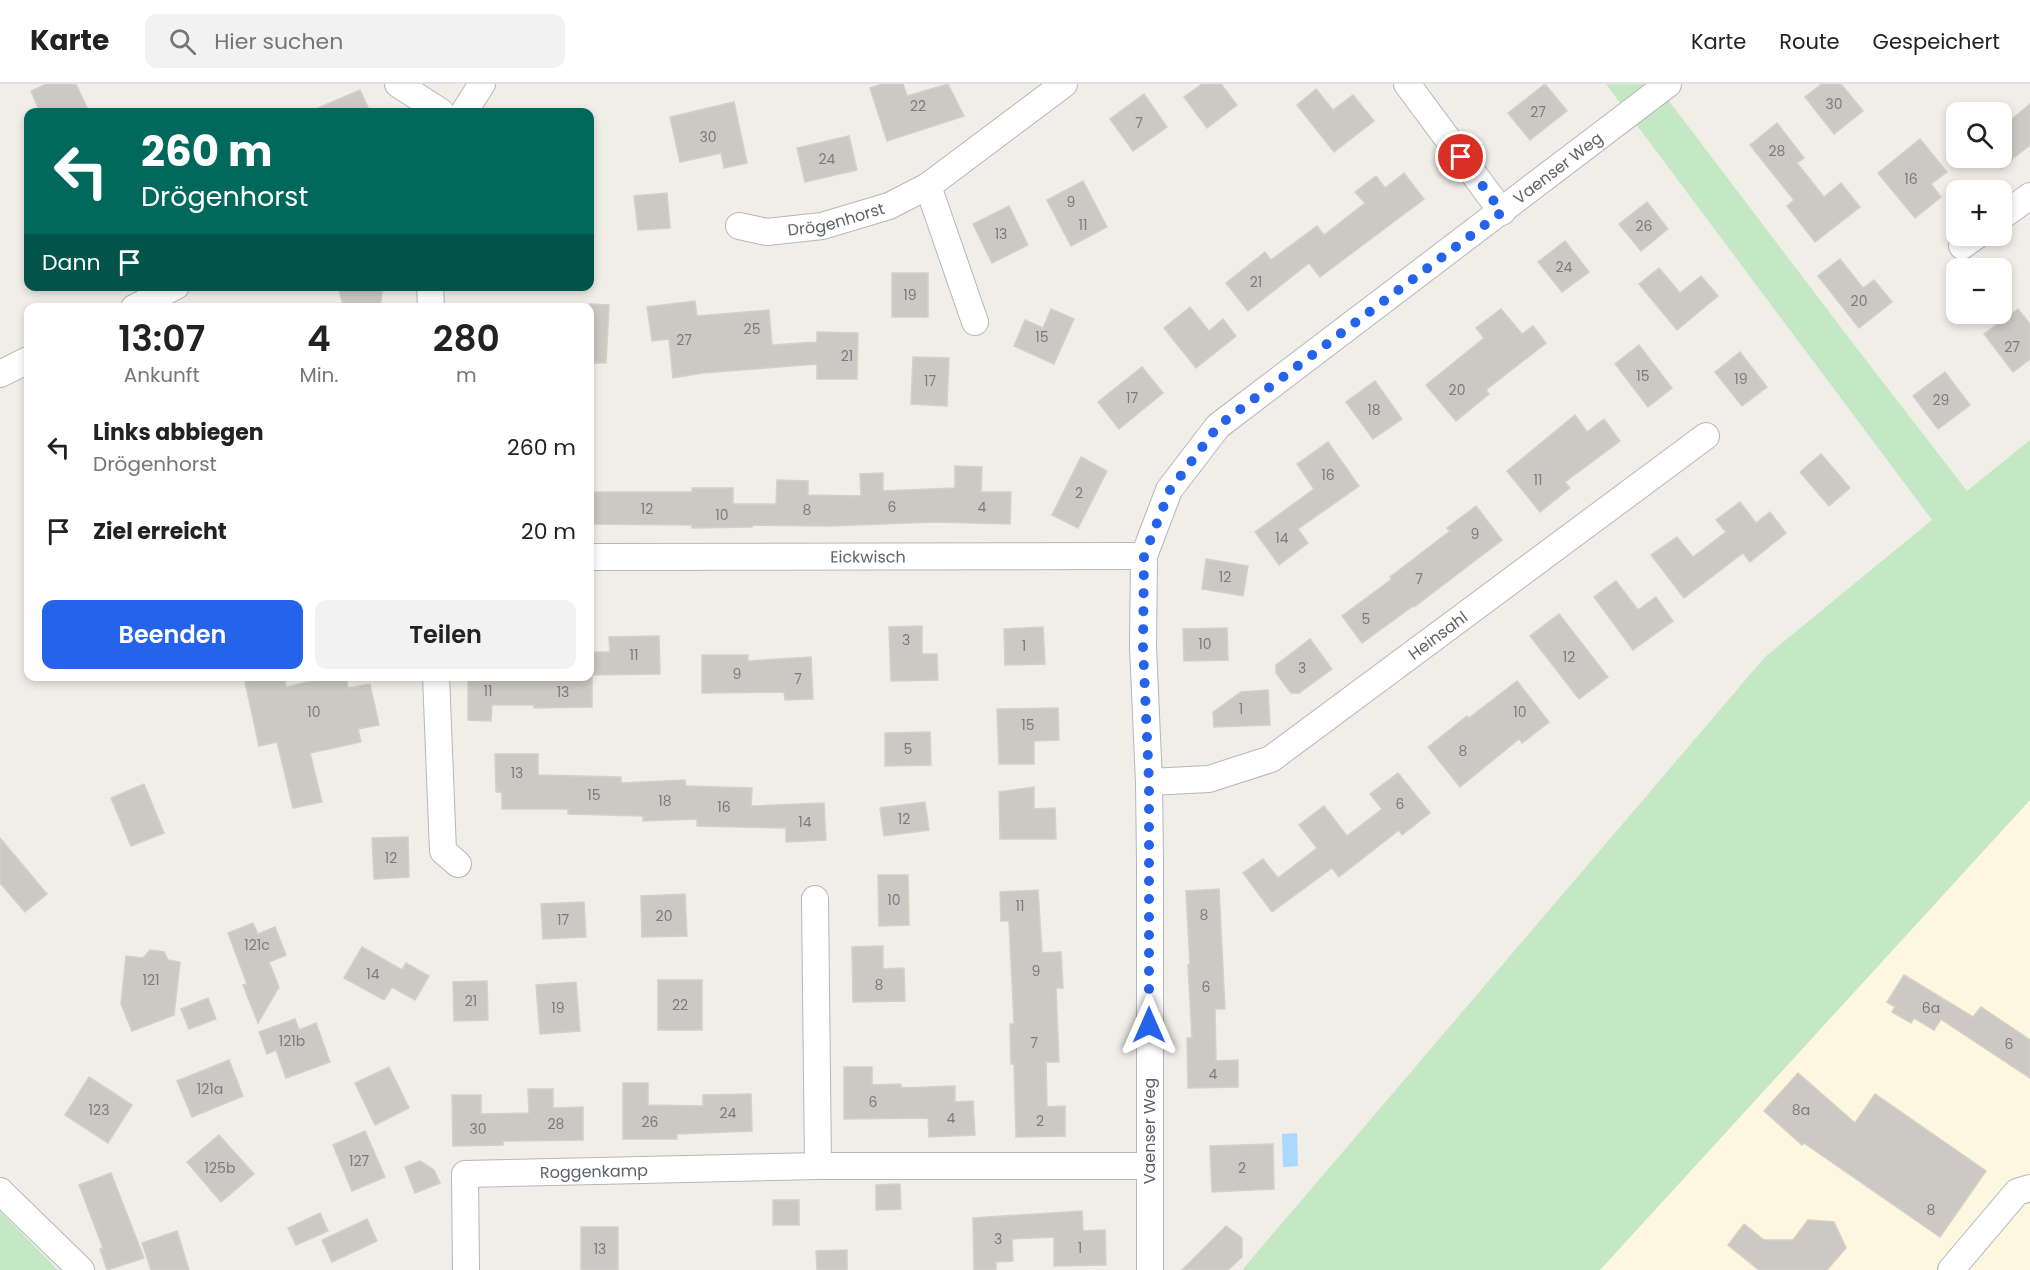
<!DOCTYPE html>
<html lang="de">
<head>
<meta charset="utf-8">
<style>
	:root { --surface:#fff; --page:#f2f2f2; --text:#222; --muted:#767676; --line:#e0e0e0; --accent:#2563eb }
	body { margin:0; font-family:Poppins,sans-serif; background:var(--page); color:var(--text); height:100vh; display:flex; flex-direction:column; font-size:22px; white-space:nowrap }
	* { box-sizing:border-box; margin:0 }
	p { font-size:20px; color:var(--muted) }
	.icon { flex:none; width:33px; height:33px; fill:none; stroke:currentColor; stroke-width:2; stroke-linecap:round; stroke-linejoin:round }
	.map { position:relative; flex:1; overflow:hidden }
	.panel { position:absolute; left:24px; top:219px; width:570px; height:378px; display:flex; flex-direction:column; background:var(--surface); border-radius:12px; box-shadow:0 3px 9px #0003 }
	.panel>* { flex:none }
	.banner { position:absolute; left:24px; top:24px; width:570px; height:183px; border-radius:12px; box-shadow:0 3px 9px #0003; background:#00695c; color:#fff; overflow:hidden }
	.tools { position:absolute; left:1946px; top:18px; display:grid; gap:12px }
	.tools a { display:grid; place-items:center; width:66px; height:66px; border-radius:12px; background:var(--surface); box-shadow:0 3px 9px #0003; font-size:30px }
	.pin { position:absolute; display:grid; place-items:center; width:51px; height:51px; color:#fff; margin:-26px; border:3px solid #fff; border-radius:50%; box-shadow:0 2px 6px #0007 }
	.me { position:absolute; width:66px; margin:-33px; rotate:0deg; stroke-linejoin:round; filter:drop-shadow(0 0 4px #0008) }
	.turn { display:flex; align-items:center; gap:21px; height:126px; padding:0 18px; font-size:27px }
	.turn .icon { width:78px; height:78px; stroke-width:2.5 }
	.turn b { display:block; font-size:42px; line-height:51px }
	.then { display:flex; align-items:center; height:57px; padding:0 18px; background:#0003; gap:12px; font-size:22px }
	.eta { display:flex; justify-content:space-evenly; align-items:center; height:102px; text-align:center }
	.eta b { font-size:36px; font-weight:600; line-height:42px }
	.button { display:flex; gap:12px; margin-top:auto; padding:12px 18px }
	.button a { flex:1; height:69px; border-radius:12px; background:var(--accent); color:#fff; font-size:24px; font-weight:600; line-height:69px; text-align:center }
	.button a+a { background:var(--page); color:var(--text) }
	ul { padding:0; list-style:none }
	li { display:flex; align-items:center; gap:18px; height:84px; padding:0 18px }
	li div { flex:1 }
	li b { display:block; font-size:22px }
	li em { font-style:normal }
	header { display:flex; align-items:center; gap:36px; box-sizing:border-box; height:84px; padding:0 30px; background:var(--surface); border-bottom:2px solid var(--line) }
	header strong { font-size:28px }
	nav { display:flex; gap:33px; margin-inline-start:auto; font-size:21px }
	.search { width:420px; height:54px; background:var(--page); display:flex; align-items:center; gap:15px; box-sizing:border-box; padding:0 21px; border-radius:12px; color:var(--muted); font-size:22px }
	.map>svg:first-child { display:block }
</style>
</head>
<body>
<header>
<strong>Karte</strong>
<div class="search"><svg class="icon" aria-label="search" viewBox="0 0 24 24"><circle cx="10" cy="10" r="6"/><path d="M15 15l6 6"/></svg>Hier suchen</div>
<nav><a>Karte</a><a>Route</a><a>Gespeichert</a></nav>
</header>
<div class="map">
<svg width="2030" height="1186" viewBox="0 0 2030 1186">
	<rect width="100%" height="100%" fill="#f0eee7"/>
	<path fill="#fef6df" d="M2030,716V1186H1600Z"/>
	<g fill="#c4e7c4">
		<path d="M1606,0H1656L1855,262L1967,407L2030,356V716L1600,1186H1242L1765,573L1932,436Z"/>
		<path d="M0,1127L58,1186H0Z"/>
	</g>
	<path fill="#a9d9fe" d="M1297,1049L1298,1082L1283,1083L1282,1050Z"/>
	<g fill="#ccc9c4" stroke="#d5d0c5" stroke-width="1.5">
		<path d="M46,0H76L89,28H40L31,7Z"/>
		<path d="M882,0H903L907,12L948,0L964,32L887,57L870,4Z"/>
		<path d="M1202,0H1221L1237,21L1207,44L1184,13Z"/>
		<path d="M1545,0L1567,27L1530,56L1508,29Z"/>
		<path d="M1822,0H1841L1863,27L1834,50L1805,13Z"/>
		<path d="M1316,5L1333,26L1353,11L1374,37L1334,68L1297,21Z"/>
		<path d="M360,6L370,28H309Z"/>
		<path d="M1144,10L1167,43L1133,67L1110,35Z"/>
		<path d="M734,18L747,79L724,84L721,69L680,78L670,33Z"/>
		<path d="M2030,20V61L2001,84V44Z"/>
		<path d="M1777,39L1804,74L1797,79L1824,113L1841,99L1860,123L1815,158L1787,122L1794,116L1750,61Z"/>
		<path d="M849,52L857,86L805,98L797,64Z"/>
		<path d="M1920,55L1947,88L1931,100L1941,113L1915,134L1878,89Z"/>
		<path d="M1404,89L1424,115L1320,193L1309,179L1248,227L1226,199L1265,168L1271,176L1317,142L1324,151L1365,119L1355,108L1376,92L1385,104Z"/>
		<path d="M1083,97L1107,143L1071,162L1047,116Z"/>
		<path d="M667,109L670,144L638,146L634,112Z"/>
		<path d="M1647,118L1668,145L1641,167L1619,140Z"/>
		<path d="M1009,122L1028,161L992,179L973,140Z"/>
		<path d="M1565,157L1589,188L1562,208L1538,178Z"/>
		<path d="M1840,175L1863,204L1874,196L1892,218L1859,244L1818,192Z"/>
		<path d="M1659,184L1680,209L1701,192L1718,212L1677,246L1639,200Z"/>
		<rect x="892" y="189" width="36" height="44"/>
		<path d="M338,202H383L380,224L343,221Z"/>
		<path d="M695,217L697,232L769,226L772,261L817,258V248L858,249L857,295H817V280L703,289L673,294L669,255L652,257L647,223Z"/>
		<path d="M590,220L609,221L606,279H590Z"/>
		<path d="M1190,223L1209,247L1223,235L1236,252L1196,284L1164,244Z"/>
		<path d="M1051,225L1074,235L1054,280L1014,262L1025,236L1043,244Z"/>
		<path d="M1501,225L1522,250L1533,242L1546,259L1486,306L1489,310L1456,337L1426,301L1484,254L1476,244Z"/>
		<path d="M2018,225L2030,240V275L2013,288L1984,250Z"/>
		<path d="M1639,261L1672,304L1648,323L1615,280Z"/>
		<path d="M1740,268L1767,303L1742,322L1715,288Z"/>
		<path d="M913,273L949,274L947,322L911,320Z"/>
		<path d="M1142,283L1163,309L1119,345L1098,318Z"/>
		<path d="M1945,288L1970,321L1938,345L1913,312Z"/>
		<path d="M1375,297L1402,335L1373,355L1346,318Z"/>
		<path d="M1575,331L1587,348L1604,335L1620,357L1565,398L1570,404L1540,428L1507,387Z"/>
		<path d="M1328,358L1359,402L1298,445L1308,459L1279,481L1255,448L1314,405L1297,380Z"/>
		<path d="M1821,370L1850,404L1829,422L1800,388Z"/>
		<path d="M1081,373L1107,387L1078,444L1052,431Z"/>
		<path d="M955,382L982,383L981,408H1011L1010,440L935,438L829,442L752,441V443L692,444V441L590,440V408H692V404H733V420H776L777,396L808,397V411L861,412L860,390L883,389V407L955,404Z"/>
		<path d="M1740,418L1756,439L1770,428L1786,449L1750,478L1743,469L1684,514L1651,471L1677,453L1693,473L1726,448L1716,436Z"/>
		<path d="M1476,422L1502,456L1414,523L1413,522L1362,559L1342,532L1392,495L1390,493L1450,447L1447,444Z"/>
		<path d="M1206,475L1248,482L1243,512L1202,505Z"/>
		<path d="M1616,497L1638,526L1656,513L1673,537L1633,566L1594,513Z"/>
		<path d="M1559,530L1608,593L1579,615L1530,552Z"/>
		<path d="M922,542V570H937L938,596L891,597L889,543Z"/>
		<path d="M1043,543L1045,580L1005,581L1004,545Z"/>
		<path d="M1227,544L1228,576L1184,577L1183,545Z"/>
		<path d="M659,552L660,590L590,591V568H610L609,553Z"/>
		<path d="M1310,555L1332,585L1299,609H1291L1276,589V581Z"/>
		<path d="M702,571H748V577L811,573L813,615L785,616L784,608L702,609Z"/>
		<path d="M271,592H284L286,603L334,592H346L348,604L370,600L379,641L358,645L361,658L310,669L322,718L293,724L277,658L259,662L245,598Z"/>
		<path d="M468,592H592V623L534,624V621H492L491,637L468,636Z"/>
		<path d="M1517,597L1549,638L1522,659L1519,655L1460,703L1428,663L1467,632L1469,634Z"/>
		<path d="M1268,606L1270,641L1214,643L1213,628L1241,608Z"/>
		<path d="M1058,624L1059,656L1034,657V680H999L997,625Z"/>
		<path d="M930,648L931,681L885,682V649Z"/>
		<path d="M495,670H538V691L621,693V699L685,696L686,702L752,704L751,722L824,719L826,756L786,758V744L697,742V735L643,737V732L568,730V725H502V708H496Z"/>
		<path d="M1398,689L1430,729L1402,751L1399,746L1339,793L1332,784L1272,828L1243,789L1263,775L1278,794L1317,764L1299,741L1324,722L1347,752L1382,725L1370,710Z"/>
		<path d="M144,700L164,749L131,762L111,714Z"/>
		<path d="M1034,703V725L1055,724L1056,755H1000L999,708Z"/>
		<path d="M925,718L929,746L884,752L880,724Z"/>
		<path d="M408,753L409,793L374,795L372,754Z"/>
		<path d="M0,754L47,810L25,828L0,799Z"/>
		<path d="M878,791H908L909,841L879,842Z"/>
		<path d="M1219,805L1225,925H1215L1216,977L1238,976V1003L1188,1004L1187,954H1192L1188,881H1190L1186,807Z"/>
		<path d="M1038,806L1042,869L1061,868L1063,904H1056L1059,978H1046L1047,1023L1065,1022V1052L1016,1053L1014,980H1011L1010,940H1014L1009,837H1001L1000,808Z"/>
		<path d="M685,810L687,852L642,853L641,812Z"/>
		<path d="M584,818L586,853L543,855L541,820Z"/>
		<path d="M253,839L258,850L275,843L286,871L269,878L279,903L258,939L243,901L247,900L228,849Z"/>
		<path d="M883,862V885L904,884L905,917L853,918L852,863Z"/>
		<path d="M362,863L402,886L406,879L429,892L415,916L392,903L384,916L344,894Z"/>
		<path d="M150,866L164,868L168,876L180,878L174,931L132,947L121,920L126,872L143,874Z"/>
		<path d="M1904,891L1973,933L1981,923L2030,956V994L1941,935L1934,946L1914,934L1911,939L1892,928L1895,923L1887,918Z"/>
		<rect x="658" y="896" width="44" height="50"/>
		<path d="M487,897L488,936L454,937L453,898Z"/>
		<path d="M576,898L580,947L540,950L536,901Z"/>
		<path d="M208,914L216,935L189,945L181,925Z"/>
		<path d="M295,935L299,946L316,939L330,978L286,994L276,966L267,970L259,948Z"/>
		<path d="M229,976L243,1012L192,1033L177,997Z"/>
		<path d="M389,983L409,1024L375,1041L355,999Z"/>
		<path d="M844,983H872V1001L901,1000V1004L955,1002V1018L973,1017L975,1051L929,1053L928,1034L844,1035Z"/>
		<path d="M1798,989L1855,1039L1875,1010L1986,1087L1940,1153L1804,1059L1802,1061L1764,1027Z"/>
		<path d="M89,993L132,1021L108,1059L65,1031Z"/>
		<path d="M623,999H648V1021L703,1022V1011L751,1010L752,1047L677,1050V1055H623Z"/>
		<path d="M528,1005H553V1024L583,1023V1056L503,1057V1061L453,1062L452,1011H481V1030L529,1029Z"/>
		<path d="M365,1047L385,1093L352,1107L333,1061Z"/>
		<path d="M219,1051L254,1090L221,1118L187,1078Z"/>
		<path d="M1273,1060L1274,1105L1212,1108L1210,1062Z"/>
		<path d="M420,1077L434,1086L440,1099L415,1109L405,1083Z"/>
		<path d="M111,1089L144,1174L107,1186L100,1165L103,1164L79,1101Z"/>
		<path d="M900,1100L901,1125L876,1126V1101Z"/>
		<rect x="773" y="1116" width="26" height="25"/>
		<path d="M1082,1127L1083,1147L1105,1146L1106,1181L1054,1182V1153L1012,1155L1013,1177L996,1178V1186H974L973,1134Z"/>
		<path d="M320,1129L328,1147L296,1161L288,1144Z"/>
		<path d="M367,1135L377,1157L332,1178L322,1156Z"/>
		<path d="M1808,1136L1834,1138L1846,1164L1827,1186H1759L1728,1161L1744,1140L1764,1156H1793Z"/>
		<path d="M1226,1142L1242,1154V1173L1228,1186H1182Z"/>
		<rect x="581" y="1143" width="37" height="43"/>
		<path d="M177,1147L189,1186H151L142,1159Z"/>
		<path d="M847,1166V1186H817L816,1167Z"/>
	</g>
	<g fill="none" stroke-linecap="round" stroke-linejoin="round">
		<g stroke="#b4b7bb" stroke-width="28">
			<g id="minor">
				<path d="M398,0L441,28"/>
				<path d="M1407,0L1502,128"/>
				<path d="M464,28L482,0"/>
				<path d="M928,102L975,238"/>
				<path d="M2001,133L2030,112"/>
				<path id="s1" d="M739,142L767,148L822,142L889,122L928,102L1064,0"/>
				<path d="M1962,162L1976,152"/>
				<path d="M430,202L431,224"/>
				<path d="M134,224L176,202"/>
				<path d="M0,290L28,276"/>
				<path id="s2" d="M590,473L1144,472"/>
				<path d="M436,592L443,767L458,780"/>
				<path id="s3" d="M1149,698L1209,695L1271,675L1706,352"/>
				<path d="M815,815L818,1082"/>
				<path d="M0,1107L81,1186"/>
				<path id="s4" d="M466,1186L465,1090L818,1082H1149"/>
				<path id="s5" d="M1150,1186V776L1149,698L1143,563L1144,472L1169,406L1218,342L1668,0"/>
				<path d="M1951,1186L2017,1108L2030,1104"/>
			</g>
		</g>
		<use href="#minor" stroke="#fff" stroke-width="26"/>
	</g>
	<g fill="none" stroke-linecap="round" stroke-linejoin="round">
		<path stroke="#2563eb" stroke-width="10" stroke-dasharray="0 18" d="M1149,941V698L1143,563L1144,472L1170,406L1218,342L1502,128L1461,73"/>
	</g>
	<g text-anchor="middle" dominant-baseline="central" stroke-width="6" stroke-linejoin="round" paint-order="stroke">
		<g font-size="14" fill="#7a7c7e">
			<text x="1834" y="20">30</text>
			<text x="918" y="22">22</text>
			<text x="1538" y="28">27</text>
			<text x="1139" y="39">7</text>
			<text x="708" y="53">30</text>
			<text x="1777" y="67">28</text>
			<text x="827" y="75">24</text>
			<text x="1911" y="95">16</text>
			<text x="1071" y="118">9</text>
			<text x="1083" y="141">11</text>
			<text x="1644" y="142">26</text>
			<text x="1001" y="150">13</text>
			<text x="1564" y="183">24</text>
			<text x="1256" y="198">21</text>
			<text x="910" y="211">19</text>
			<text x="1859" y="217">20</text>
			<text x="752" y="245">25</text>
			<text x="1042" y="253">15</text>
			<text x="684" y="256">27</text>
			<text x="2012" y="263">27</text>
			<text x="847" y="272">21</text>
			<text x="1643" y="292">15</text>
			<text x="1741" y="295">19</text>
			<text x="930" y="297">17</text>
			<text x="1457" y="306">20</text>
			<text x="1132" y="314">17</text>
			<text x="1941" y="316">29</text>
			<text x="1374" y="326">18</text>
			<text x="1328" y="391">16</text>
			<text x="1538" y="396">11</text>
			<text x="1079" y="409">2</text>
			<text x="892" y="423">6</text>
			<text x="982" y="423">4</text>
			<text x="647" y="425">12</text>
			<text x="807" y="426">8</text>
			<text x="722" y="431">10</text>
			<text x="1475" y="450">9</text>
			<text x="1282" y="454">14</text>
			<text x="1225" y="493">12</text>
			<text x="1419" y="495">7</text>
			<text x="1366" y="535">5</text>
			<text x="906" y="556">3</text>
			<text x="1205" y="560">10</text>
			<text x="1024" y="562">1</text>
			<text x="634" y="571">11</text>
			<text x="1569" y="573">12</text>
			<text x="1302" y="584">3</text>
			<text x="737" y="590">9</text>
			<text x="798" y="595">7</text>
			<text x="488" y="607">11</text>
			<text x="563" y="608">13</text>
			<text x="1241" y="625">1</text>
			<text x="314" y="628">10</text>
			<text x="1520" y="628">10</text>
			<text x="1028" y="641">15</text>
			<text x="908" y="665">5</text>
			<text x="1463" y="667">8</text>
			<text x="517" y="689">13</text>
			<text x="594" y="711">15</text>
			<text x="665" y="717">18</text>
			<text x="1400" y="720">6</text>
			<text x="724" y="723">16</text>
			<text x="904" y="735">12</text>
			<text x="805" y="738">14</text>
			<text x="391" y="774">12</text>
			<text x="894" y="816">10</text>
			<text x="1020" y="822">11</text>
			<text x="1204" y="831">8</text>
			<text x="664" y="832">20</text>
			<text x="563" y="836">17</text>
			<text x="257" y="861">121c</text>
			<text x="1036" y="887">9</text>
			<text x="373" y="890">14</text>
			<text x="151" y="896">121</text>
			<text x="879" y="901">8</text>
			<text x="1206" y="903">6</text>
			<text x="471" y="917">21</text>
			<text x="680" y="921">22</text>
			<text x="558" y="924">19</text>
			<text x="1931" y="924">6a</text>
			<text x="292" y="957">121b</text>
			<text x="1034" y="959">7</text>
			<text x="2009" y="960">6</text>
			<text x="1213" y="990">4</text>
			<text x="210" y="1005">121a</text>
			<text x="873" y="1018">6</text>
			<text x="99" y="1026">123</text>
			<text x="1801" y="1026">8a</text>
			<text x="728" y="1029">24</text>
			<text x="951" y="1034">4</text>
			<text x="1040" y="1037">2</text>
			<text x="650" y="1038">26</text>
			<text x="556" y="1040">28</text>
			<text x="478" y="1045">30</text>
			<text x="359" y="1077">127</text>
			<text x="220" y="1084">125b</text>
			<text x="1242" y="1084">2</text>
			<text x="1931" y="1126">8</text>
			<text x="998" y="1155">3</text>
			<text x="1080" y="1164">1</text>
			<text x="600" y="1165">13</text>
		</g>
		<g font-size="16" fill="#5e6267" stroke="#fff">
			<text stroke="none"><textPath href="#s5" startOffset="1292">Vaenser Weg</textPath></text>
			<text stroke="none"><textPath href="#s1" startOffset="99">Drögenhorst</textPath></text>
			<text stroke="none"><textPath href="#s2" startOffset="278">Eickwisch</textPath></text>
			<text stroke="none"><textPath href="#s3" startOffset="333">Heinsahl</textPath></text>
			<text transform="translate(1149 1047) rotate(-90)">Vaenser Weg</text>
			<text stroke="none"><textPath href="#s4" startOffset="225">Roggenkamp</textPath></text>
		</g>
	</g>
</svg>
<div class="tools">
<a><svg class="icon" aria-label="search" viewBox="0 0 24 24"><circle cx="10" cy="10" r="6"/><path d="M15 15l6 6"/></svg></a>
<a>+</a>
<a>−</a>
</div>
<div class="pin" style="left:1461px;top:73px;background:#d93025"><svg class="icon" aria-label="arrive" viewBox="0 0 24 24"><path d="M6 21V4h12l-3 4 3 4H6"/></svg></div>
<svg class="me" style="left:1149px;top:941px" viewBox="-20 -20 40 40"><path d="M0-17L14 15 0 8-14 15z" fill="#2563eb" stroke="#fff" stroke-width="4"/></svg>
<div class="banner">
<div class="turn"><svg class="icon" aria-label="left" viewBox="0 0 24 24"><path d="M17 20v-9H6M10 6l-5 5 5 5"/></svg><div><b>260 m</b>Drögenhorst</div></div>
<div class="then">Dann<svg class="icon" aria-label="arrive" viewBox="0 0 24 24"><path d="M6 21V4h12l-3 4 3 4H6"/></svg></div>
</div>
<section class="panel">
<div class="eta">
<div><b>13:07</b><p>Ankunft</p></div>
<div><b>4</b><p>Min.</p></div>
<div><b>280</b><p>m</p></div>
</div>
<ul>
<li><svg class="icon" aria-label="left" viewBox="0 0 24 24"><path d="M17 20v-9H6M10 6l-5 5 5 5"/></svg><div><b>Links abbiegen</b><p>Drögenhorst</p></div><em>260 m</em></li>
<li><svg class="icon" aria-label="arrive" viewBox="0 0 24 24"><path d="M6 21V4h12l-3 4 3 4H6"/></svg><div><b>Ziel erreicht</b></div><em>20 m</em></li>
</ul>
<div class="button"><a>Beenden</a><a>Teilen</a></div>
</section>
</div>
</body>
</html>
